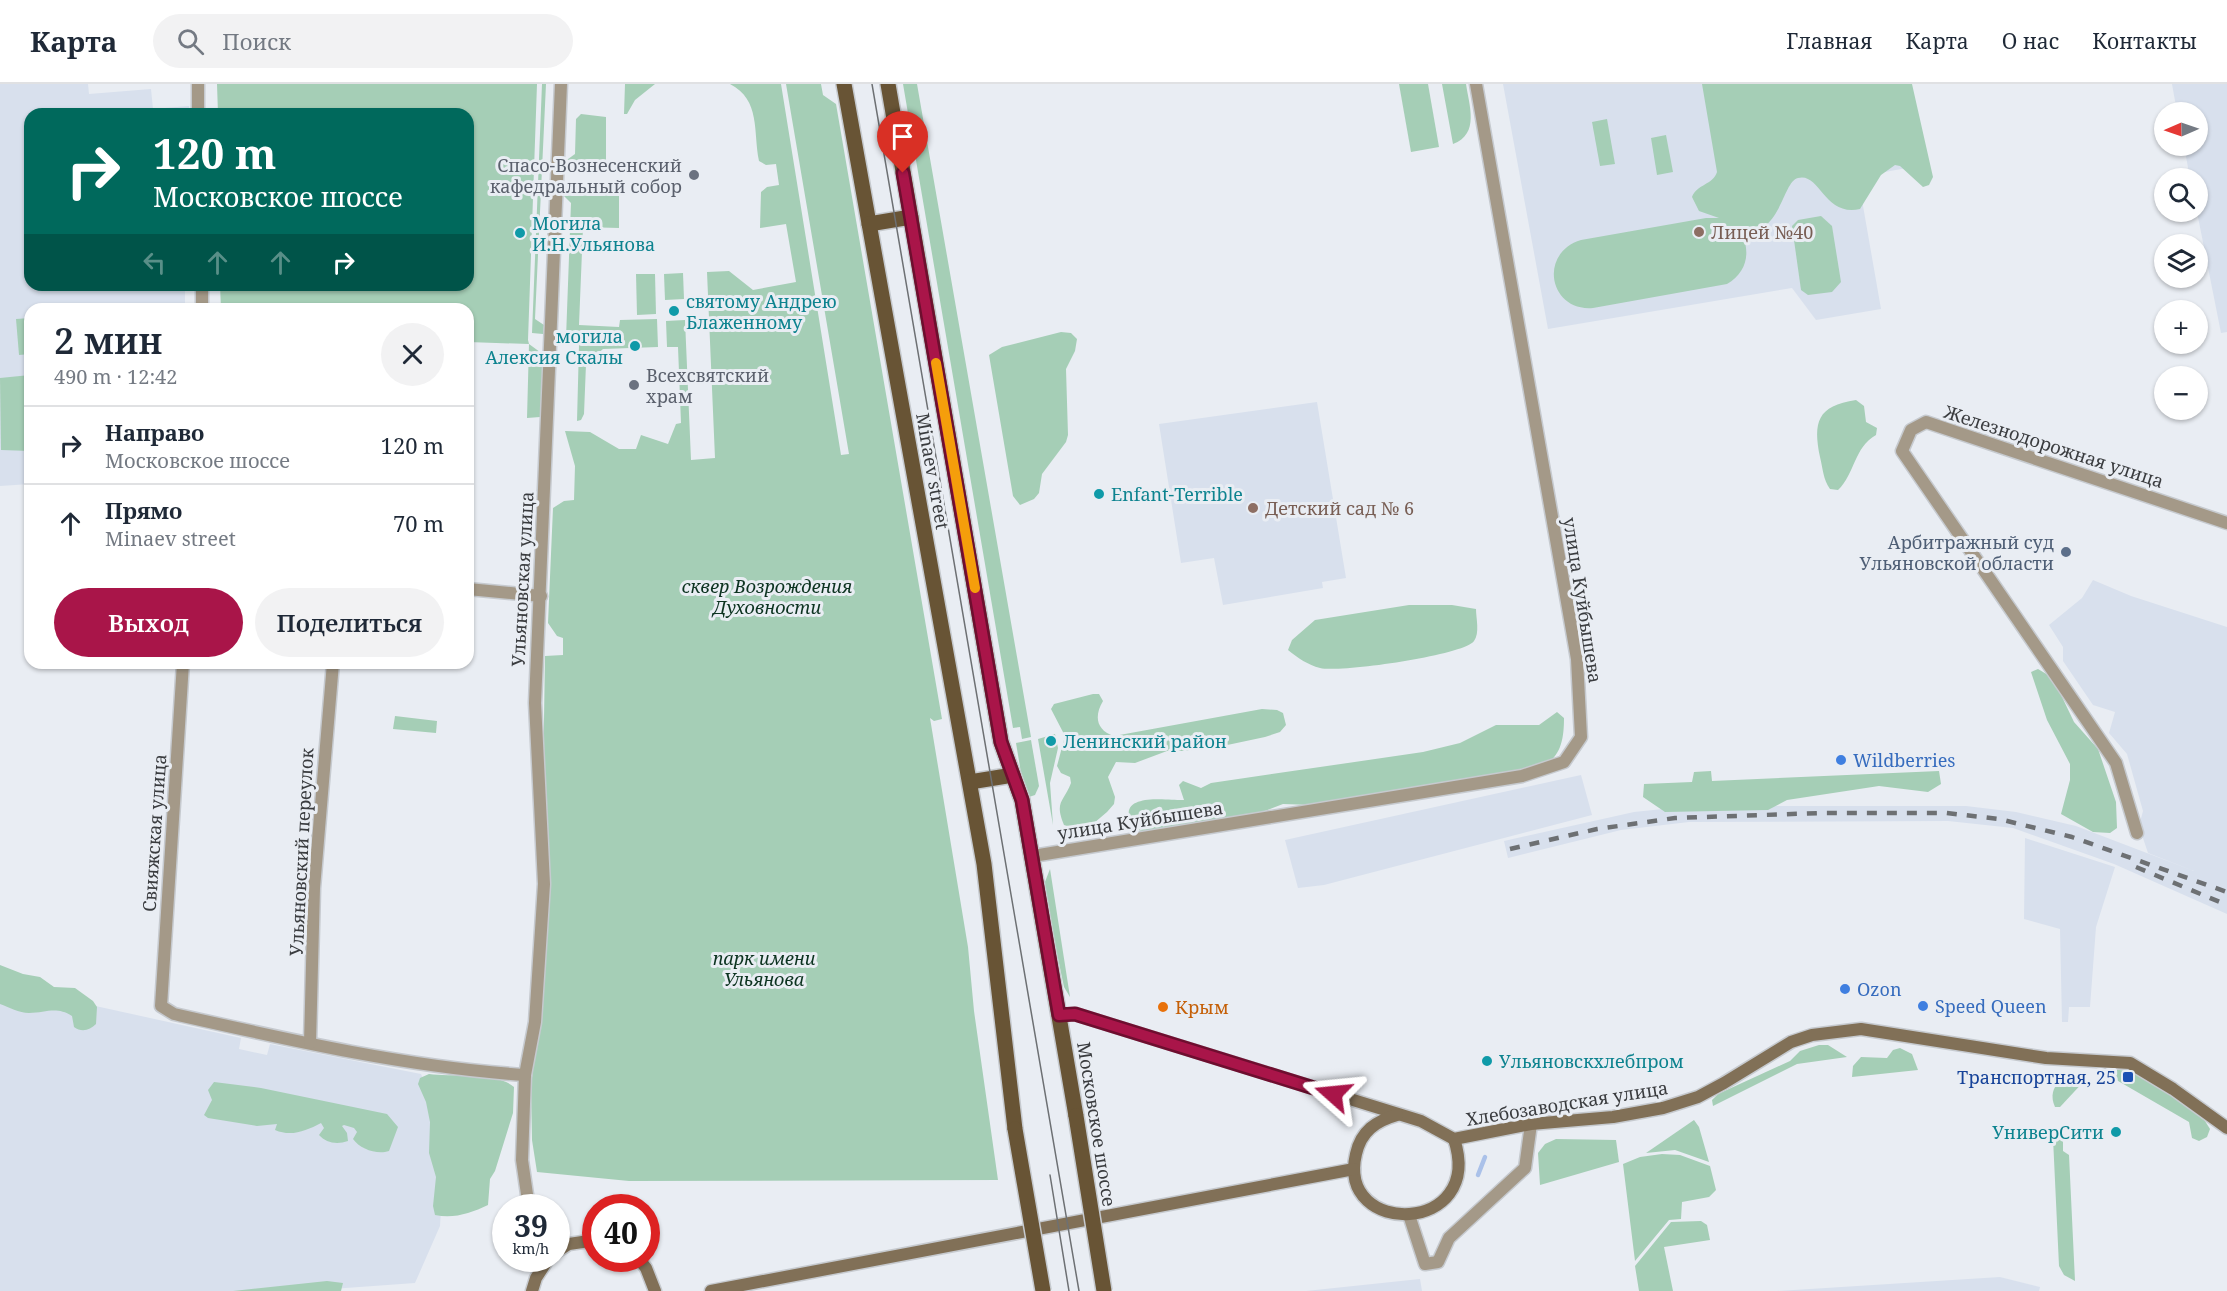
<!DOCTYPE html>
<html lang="ru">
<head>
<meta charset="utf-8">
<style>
	:root { --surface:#fff; --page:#f2f2f3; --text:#1f2937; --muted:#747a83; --line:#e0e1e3; --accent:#a91549 }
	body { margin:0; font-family:"Noto Serif",serif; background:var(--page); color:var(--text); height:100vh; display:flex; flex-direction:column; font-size:22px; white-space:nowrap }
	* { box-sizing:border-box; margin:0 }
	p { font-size:20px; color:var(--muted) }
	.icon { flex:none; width:33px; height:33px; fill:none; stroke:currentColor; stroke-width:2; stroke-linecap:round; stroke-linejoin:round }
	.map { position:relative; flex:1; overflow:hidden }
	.panel { position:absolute; left:24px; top:219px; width:450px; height:366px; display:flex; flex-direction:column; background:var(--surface); border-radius:18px; box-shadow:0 2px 4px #0004 }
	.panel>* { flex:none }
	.guide { position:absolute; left:24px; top:24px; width:450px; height:183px; border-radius:18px; box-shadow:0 2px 4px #0004; background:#00695c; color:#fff; overflow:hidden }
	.needle { width:39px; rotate:268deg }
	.fabs { position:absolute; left:2154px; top:18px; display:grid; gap:12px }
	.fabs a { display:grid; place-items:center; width:54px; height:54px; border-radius:50%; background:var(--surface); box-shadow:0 2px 4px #0004; font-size:30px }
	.speed { position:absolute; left:492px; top:1110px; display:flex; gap:12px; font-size:30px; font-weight:700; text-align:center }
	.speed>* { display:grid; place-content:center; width:78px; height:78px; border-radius:50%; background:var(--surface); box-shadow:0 2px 4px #0004; line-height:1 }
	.speed small { font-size:15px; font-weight:400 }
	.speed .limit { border:9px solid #d22; background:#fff; color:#111 }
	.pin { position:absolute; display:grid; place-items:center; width:51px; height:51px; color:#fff; margin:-62px -26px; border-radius:50% 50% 50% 0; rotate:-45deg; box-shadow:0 0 6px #0007 }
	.pin .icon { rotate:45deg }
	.me { position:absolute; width:66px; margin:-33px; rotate:288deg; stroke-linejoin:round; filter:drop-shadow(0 0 4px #0008) }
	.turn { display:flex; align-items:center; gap:21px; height:126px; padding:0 30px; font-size:27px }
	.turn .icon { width:78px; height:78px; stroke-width:2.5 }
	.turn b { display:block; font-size:42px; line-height:51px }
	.lanes { display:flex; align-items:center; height:57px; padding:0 30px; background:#0003; justify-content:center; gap:30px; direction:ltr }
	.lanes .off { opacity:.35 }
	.round { display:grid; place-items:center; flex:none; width:63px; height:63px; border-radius:32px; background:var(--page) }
	.headline { display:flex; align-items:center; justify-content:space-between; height:102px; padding:0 30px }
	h1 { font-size:36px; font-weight:600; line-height:45px }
	.action { display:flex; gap:12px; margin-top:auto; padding:12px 30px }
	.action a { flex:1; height:69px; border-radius:36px; background:var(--accent); color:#fff; font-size:24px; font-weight:600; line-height:69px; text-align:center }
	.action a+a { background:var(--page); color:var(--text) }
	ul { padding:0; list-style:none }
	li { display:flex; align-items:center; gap:18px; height:78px; padding:0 30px; border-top:2px solid var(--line) }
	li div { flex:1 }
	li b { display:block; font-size:22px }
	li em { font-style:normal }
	header { display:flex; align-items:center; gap:36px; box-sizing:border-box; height:84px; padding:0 30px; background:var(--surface); border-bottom:2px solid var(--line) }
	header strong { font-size:28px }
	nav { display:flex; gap:33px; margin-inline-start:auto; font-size:21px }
	.search { width:420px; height:54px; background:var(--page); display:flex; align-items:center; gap:15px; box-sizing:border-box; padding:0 21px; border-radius:33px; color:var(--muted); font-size:22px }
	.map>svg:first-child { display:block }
</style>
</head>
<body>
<header>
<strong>Карта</strong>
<div class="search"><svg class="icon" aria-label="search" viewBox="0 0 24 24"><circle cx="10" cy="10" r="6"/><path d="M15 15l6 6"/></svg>Поиск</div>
<nav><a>Главная</a><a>Карта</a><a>О нас</a><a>Контакты</a></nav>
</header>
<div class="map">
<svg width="2227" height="1207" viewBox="0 0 2227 1207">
	<rect width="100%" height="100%" fill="#e9edf3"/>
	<g fill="#d8e0ed">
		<path d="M0,0H88L89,10L151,5L153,25L189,22V30H30V201H185V225H30V400L0,402Z"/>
		<path d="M1503,0H1896L1912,83L1858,93L1881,225L1816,236L1792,204L1548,245Z"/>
		<path d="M2172,0H2227V248L2221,249L2197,128L2198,94H2190L2184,62H2198V28H2177Z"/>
		<path d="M1317,318L1346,494L1322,498L1323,504L1223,521L1214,474L1181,479L1159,340Z"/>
		<path d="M2093,496L2131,512L2227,543V830L2114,780L2013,744L1948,737L1689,738L1621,746L1508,774L1504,757L1634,728L1692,722H1966L2016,728L2076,742L2194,787L2148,769L2139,742L2143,727L2127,670L2109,649L2115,628L2093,621L2063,577V563L2049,541L2082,514Z"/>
		<path d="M1581,691L1592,731L1324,801L1298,804L1285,756Z"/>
		<path d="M2025,754L2115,783L2096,843L2090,923H2069L2068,938H2062L2060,845L2024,835Z"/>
		<path d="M0,901L241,954L239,965L267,971L270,960L421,990L446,1045L440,1142L415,1199L304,1207H0Z"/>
		<path d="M2000,1193L2040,1203L2039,1207H1777Z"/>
		<path d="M1420,1195L1422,1207H1306Z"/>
	</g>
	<g fill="#a5ceb6">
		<path d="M217,0H537L528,256L529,260L544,271L540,333L527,334L529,260L468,258V225H221L220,201H468V30H218Z"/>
		<path d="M542,0H546L535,235L544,241L543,250L532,249Z"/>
		<path d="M625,0H655L635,16L627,30H624Z"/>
		<path d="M730,0H781L841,371L849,370L786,0H821L823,11L836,20L942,635L934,637L930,634L968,863L974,927L998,1096L629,1097L537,1088L532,1056L531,1005L546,842L549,762L543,699L545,572L563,571V554L557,552L548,539L553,424L564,417L574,416L575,382L565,347L590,348L619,365H636L641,351L668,360L676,340L681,339L678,263H667L666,237L685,236L691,376L715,374L707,188L729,187L753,206L796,198L786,140L760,144L761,108L767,103L779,101L776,80L766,81L759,77C753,48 761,16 730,0Z"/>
		<path d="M903,0H917L1031,653L1022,655L1020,643L1013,644Z"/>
		<path d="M1399,0H1428L1439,63L1411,68Z"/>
		<path d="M1442,0H1466C1469,21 1480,50 1453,60Z"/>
		<path d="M1702,0H1912L1933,93L1929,101L1923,103L1900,82L1895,81L1881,91L1860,125C1824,133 1820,88 1798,94C1782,98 1782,150 1742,150C1751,170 1746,189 1727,200L1593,224C1549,228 1538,169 1581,156L1706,134H1719L1699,127L1692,113C1697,100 1713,101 1717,88Z"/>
		<path d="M581,30L606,33V86L564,85V78L575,70L576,35Z"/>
		<path d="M1607,35L1615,80L1600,82L1592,38Z"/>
		<path d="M1666,51L1673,88L1657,91L1651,54Z"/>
		<path d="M564,104L619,105V144L583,143L579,241L619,243L620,236L657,235L658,263L603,265L586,280L584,330L581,336L577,337L579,261L569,260L566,254L571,119L563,111Z"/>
		<path d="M1821,132L1832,142L1841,198L1832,208L1808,211L1801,206L1792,142L1798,136Z"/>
		<path d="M683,189L684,215L665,216L664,190Z"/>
		<path d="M636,190H655L656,230L637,231Z"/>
		<path d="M30,234V270L19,271L16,235Z"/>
		<path d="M1061,248L1071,249L1077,255L1075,267L1066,285L1068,351L1066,358L1042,390L1039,409L1034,415L1020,421L1013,412L989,271L1002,263Z"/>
		<path d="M30,291V367L1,366L0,294Z"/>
		<path d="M1856,316L1864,322L1866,338L1877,344L1876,351C1854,363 1855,390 1838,406L1830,405C1823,395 1823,385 1820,373C1813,338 1817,322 1856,316Z"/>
		<path d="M1409,521H1452L1476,525C1476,534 1480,549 1474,557C1465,571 1341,589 1320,584C1308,581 1298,574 1288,566L1292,556L1315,536Z"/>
		<path d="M2038,585L2053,594L2074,638L2098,665L2116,718L2117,744L2110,749L2093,748L2061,730L2070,696V680L2047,636L2031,588Z"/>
		<path d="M1093,610H1099L1103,617C1094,632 1096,646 1114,652L1262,625L1277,626L1283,629L1286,641L1280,648L1265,653L1199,667H1167L1135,679L1116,678L1108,693L1115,713L1114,720L1107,728L1087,745L1081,746L1064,741C1054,717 1064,718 1071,699L1070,693L1061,689L1057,682L1065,652L1051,625L1054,620Z"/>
		<path d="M1557,628L1564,634C1564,655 1561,673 1542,683L1312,721L1283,720L1254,731L1150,748C1142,747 1134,747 1131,738C1117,707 1172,717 1184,716L1179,701L1183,697L1201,704L1211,699L1423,668L1460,659L1496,641H1539Z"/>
		<path d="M395,632L437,637L436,649L393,645Z"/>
		<path d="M1055,650L1058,664L1050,699L1053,741L1038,655Z"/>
		<path d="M1031,656L1039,702L1035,711L1029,713L1024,707L1016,659Z"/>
		<path d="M1711,687L1712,697L1939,687L1941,700L1928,708L1879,702L1787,716L1768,726L1665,728L1643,713L1644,700L1692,698L1694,688Z"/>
		<path d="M1050,785L1070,913L1064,903L1043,803Z"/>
		<path d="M0,881L23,890L40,893L54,903L75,904L93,917L97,923L96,940C90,946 82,949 74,943L72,932C56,922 46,929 29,929C19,929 9,923 0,920Z"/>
		<path d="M1819,961H1828L1847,973L1797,980L1713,1022L1712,1016L1718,1010L1790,977L1800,967Z"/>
		<path d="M1900,964L1912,970L1918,986L1852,993L1853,982L1861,973L1887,974L1893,966Z"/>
		<path d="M2108,986C2146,983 2178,1015 2205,1037L2210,1045L2207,1053L2199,1057L2192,1054L2189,1038L2106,990Z"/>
		<path d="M2087,988V994L2060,1023H2055C2045,1001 2067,988 2087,988Z"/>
		<path d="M429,990C452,993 498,988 514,1003L513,1029L495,1087L490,1095L488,1121C471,1129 454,1135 435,1131L433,1122L436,1093L429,1069L430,1038L426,1018L418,1000L420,994Z"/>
		<path d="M214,998L261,1004L387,1030L398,1043L389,1067C377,1071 360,1065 353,1055L357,1048L354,1044L344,1041L342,1042L347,1049L348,1057C337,1061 326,1059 319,1051L324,1044L321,1039C306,1047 291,1053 275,1046L277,1040L257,1042L208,1034L204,1031L212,1016L208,1006Z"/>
		<path d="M1694,1036L1699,1043L1709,1078L1675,1066L1646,1069Z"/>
		<path d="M2058,1049H2063V1067L2069,1071L2075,1197L2064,1191L2059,1182L2053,1054Z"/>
		<path d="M1556,1055L1616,1056L1619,1078L1540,1101L1538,1069L1545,1060Z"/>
		<path d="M1662,1070L1680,1071L1710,1082L1716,1106L1709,1113L1682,1118L1681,1135L1669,1136L1635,1177L1623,1080L1640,1073Z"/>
		<path d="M1701,1137L1707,1141L1710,1156L1664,1163L1673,1207H1639L1635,1182L1671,1138Z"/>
		<path d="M327,1197L343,1199L341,1207H233Z"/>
	</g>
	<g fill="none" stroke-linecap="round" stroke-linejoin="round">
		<path stroke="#aac1e9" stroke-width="4.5" d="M1478,1091L1485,1073"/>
		<g stroke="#c6cacf" stroke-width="15">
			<g id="street">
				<path d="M198,0V30"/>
				<path d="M202,201V225"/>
				<path d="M468,505L541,512"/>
				<path d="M183,579L161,922L174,930C289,956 407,983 525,991"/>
				<path d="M2137,749L2116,679L1902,367L1911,346L1926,338L2227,439"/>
				<path d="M1033,772L1522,692L1564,678L1581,653L1577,575L1476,0"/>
				<path d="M310,959L314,804L333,579"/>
				<path d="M529,1124L522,1076L525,991L535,938L544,800L535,619L561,0"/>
				<path d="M1409,1131L1425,1180L1438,1178L1449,1154L1525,1084L1531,1040"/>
			</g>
		</g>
		<g stroke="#c6cacf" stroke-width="15">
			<g id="secondary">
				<path d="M1059,931L1075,930L1421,1037L1454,1055L1531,1040L1613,1033L1663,1024L1698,1013L1724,999L1791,958L1812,951L1861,945L2046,974L2130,979L2173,1005L2227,1044"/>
				<path d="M1397,1031C1376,1037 1361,1047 1356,1070C1336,1154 1486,1151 1454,1055"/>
				<path d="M556,1168L569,1160L596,1156"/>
				<path d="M638,1174L646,1184L655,1207"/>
				<path d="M532,1207L536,1194L549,1174"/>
				<path d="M711,1207L1354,1085"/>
			</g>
		</g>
		<g stroke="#c6cacf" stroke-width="18">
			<g id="primary">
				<path d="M844,0L984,780L1015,1045"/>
				<path d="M888,0L1001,658L1022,716L1076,1032"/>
				<path d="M869,140L911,133"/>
				<path d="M970,698L1013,691"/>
			</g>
		</g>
		<use href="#street" stroke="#a49988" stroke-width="12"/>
		<use href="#secondary" stroke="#817057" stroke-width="12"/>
		<use href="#primary" stroke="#685435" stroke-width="15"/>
		<g stroke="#6d7073" stroke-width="1.5">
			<path d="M872,0L1079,1207"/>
			<path d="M1050,1091L1069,1207"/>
		</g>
		<g stroke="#6d7073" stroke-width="4.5" stroke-dasharray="10 10" stroke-linecap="butt">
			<path d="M1510,765L1597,745L1675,734L1822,729H1946L1999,735L2072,753L2227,808"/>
			<path d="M2136,783L2227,821"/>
		</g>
		<g stroke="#c6cacf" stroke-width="18" stroke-linecap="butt">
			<g id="primary-bridge">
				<path d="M1076,1032L1104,1207"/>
				<path d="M1015,1045L1043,1207"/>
			</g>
		</g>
		<use href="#primary-bridge" stroke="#685435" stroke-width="15"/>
	</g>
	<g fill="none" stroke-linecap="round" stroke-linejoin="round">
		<g stroke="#6e0e2f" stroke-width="15">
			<path id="route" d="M903,89L1001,658L1022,716L1059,931L1075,930L1333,1010"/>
		</g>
		<use href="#route" stroke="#a91549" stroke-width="10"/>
		<path stroke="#f59e0b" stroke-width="10" d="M936,279L975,504"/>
	</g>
	<g fill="#6b7280" stroke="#e9edf3" stroke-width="2">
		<circle cx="694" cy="91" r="6"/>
		<circle cx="634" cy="301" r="6"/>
	</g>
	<g fill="#8d6e63" stroke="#e9edf3" stroke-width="2">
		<circle cx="1699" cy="148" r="6"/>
		<circle cx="1253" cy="424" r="6"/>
	</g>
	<g fill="#0f9aa8" stroke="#e9edf3" stroke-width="2">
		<circle cx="520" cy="149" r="6"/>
		<circle cx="674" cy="227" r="6"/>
		<circle cx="635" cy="262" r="6"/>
		<circle cx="1099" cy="410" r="6"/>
		<circle cx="1051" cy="657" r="6"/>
		<circle cx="1487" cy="977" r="6"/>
		<circle cx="2116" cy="1048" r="6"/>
	</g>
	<circle fill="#5c6f8a" stroke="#e9edf3" stroke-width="2" cx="2066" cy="468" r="6"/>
	<g fill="#3f7fe0" stroke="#e9edf3" stroke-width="2">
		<circle cx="1841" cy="676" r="6"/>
		<circle cx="1845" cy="905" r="6"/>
		<circle cx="1923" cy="922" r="6"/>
	</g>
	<circle fill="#e8710a" stroke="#e9edf3" stroke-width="2" cx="1163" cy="923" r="6"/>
	<rect fill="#1a4fb4" stroke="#e9edf3" stroke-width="2" x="2122" y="987" width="12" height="12" rx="3"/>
	<g text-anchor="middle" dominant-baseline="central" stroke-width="6" stroke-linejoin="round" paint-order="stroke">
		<g font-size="18" fill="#5b616d" stroke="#e9edf3" text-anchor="end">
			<text x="682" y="81">Спасо-Вознесенский<tspan x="682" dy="21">кафедральный собор</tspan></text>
			<text x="646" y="291" text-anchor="start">Всехсвятский<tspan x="646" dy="21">храм</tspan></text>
		</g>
		<g font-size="18" fill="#0d838f" stroke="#e9edf3" text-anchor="start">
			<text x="532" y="139">Могила<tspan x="532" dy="21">И.Н.Ульянова</tspan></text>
			<text x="686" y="217">святому Андрею<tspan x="686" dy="21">Блаженному</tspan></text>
			<text x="623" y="252" text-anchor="end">могила<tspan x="623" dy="21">Алексия Скалы</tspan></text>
			<text x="1111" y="410">Enfant-Terrible</text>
			<text x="1063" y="657">Ленинский район</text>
			<text x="1499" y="977">Ульяновскхлебпром</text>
			<text x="2104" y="1048" text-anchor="end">УниверСити</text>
		</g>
		<g font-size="18" fill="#785e54" stroke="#e9edf3" text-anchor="start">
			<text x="1711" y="148">Лицей №40</text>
			<text x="1265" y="424">Детский сад № 6</text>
		</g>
		<g font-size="18" fill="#3a3c3f" stroke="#e9edf3">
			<text transform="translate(2054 362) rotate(18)">Железнодорожная улица</text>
			<text transform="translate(933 387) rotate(80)">Minaev street</text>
			<text transform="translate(522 495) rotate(-87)">Ульяновская улица</text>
			<text transform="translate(1583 516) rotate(81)">улица Куйбышева</text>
			<text transform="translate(1140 736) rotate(-9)">улица Куйбышева</text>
			<text transform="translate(154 749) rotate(-86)">Свияжская улица</text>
			<text transform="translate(301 768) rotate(-87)">Ульяновский переулок</text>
			<text transform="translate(1567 1019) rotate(-9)">Хлебозаводская улица</text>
			<text transform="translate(1097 1040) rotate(81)">Московское шоссе</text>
		</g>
		<g font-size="18" fill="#4e5e75" stroke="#e9edf3" text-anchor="end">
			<text x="2054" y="458">Арбитражный суд<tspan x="2054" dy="21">Ульяновской области</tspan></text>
		</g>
		<g font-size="18" font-style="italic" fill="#0c3320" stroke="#e9edf3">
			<text x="767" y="502">сквер Возрождения<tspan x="767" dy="21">Духовности</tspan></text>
			<text x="764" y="874">парк имени<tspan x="764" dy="21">Ульянова</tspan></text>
		</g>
		<g font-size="18" fill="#366cbe" stroke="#e9edf3" text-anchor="start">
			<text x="1853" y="676">Wildberries</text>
			<text x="1857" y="905">Ozon</text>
			<text x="1935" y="922">Speed Queen</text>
		</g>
		<g font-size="18" fill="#c56008" stroke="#e9edf3" text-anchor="start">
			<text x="1175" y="923">Крым</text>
		</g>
		<g font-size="18" fill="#164399" stroke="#e9edf3" text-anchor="end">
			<text x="2116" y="993">Транспортная, 25</text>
		</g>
	</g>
</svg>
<div class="fabs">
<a><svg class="needle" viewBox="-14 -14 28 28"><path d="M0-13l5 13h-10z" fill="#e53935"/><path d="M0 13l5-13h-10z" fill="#747a83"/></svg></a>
<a><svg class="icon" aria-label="search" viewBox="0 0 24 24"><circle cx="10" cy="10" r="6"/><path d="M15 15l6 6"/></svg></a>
<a><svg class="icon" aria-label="layers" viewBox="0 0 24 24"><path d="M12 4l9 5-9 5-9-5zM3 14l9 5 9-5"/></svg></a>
<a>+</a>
<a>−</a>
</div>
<div class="speed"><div>39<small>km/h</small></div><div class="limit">40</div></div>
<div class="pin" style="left:903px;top:89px;background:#d93025"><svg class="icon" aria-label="arrive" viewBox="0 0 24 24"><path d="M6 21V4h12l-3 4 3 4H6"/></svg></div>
<svg class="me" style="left:1333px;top:1010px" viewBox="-20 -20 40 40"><path d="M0-17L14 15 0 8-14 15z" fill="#a91549" stroke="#fff" stroke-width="4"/></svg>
<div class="guide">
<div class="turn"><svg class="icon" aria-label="right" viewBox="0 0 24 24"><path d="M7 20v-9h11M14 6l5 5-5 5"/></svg><div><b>120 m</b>Московское шоссе</div></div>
<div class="lanes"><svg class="icon off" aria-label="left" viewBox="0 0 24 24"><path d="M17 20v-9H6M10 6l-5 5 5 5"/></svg><svg class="icon off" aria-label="ahead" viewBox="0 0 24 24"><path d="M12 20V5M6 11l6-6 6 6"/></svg><svg class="icon off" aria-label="ahead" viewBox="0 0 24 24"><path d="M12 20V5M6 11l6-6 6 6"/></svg><svg class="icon" aria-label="right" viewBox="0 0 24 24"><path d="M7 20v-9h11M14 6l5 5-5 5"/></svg></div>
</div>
<section class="panel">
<div class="headline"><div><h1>2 мин</h1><p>490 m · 12:42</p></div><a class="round"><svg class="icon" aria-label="close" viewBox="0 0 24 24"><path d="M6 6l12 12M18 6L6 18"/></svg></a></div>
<ul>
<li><svg class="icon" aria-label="right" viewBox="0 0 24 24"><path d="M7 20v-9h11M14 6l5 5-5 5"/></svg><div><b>Направо</b><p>Московское шоссе</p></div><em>120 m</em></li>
<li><svg class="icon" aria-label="ahead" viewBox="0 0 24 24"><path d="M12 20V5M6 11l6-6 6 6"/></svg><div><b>Прямо</b><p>Minaev street</p></div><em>70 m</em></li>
</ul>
<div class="action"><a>Выход</a><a>Поделиться</a></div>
</section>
</div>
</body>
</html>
